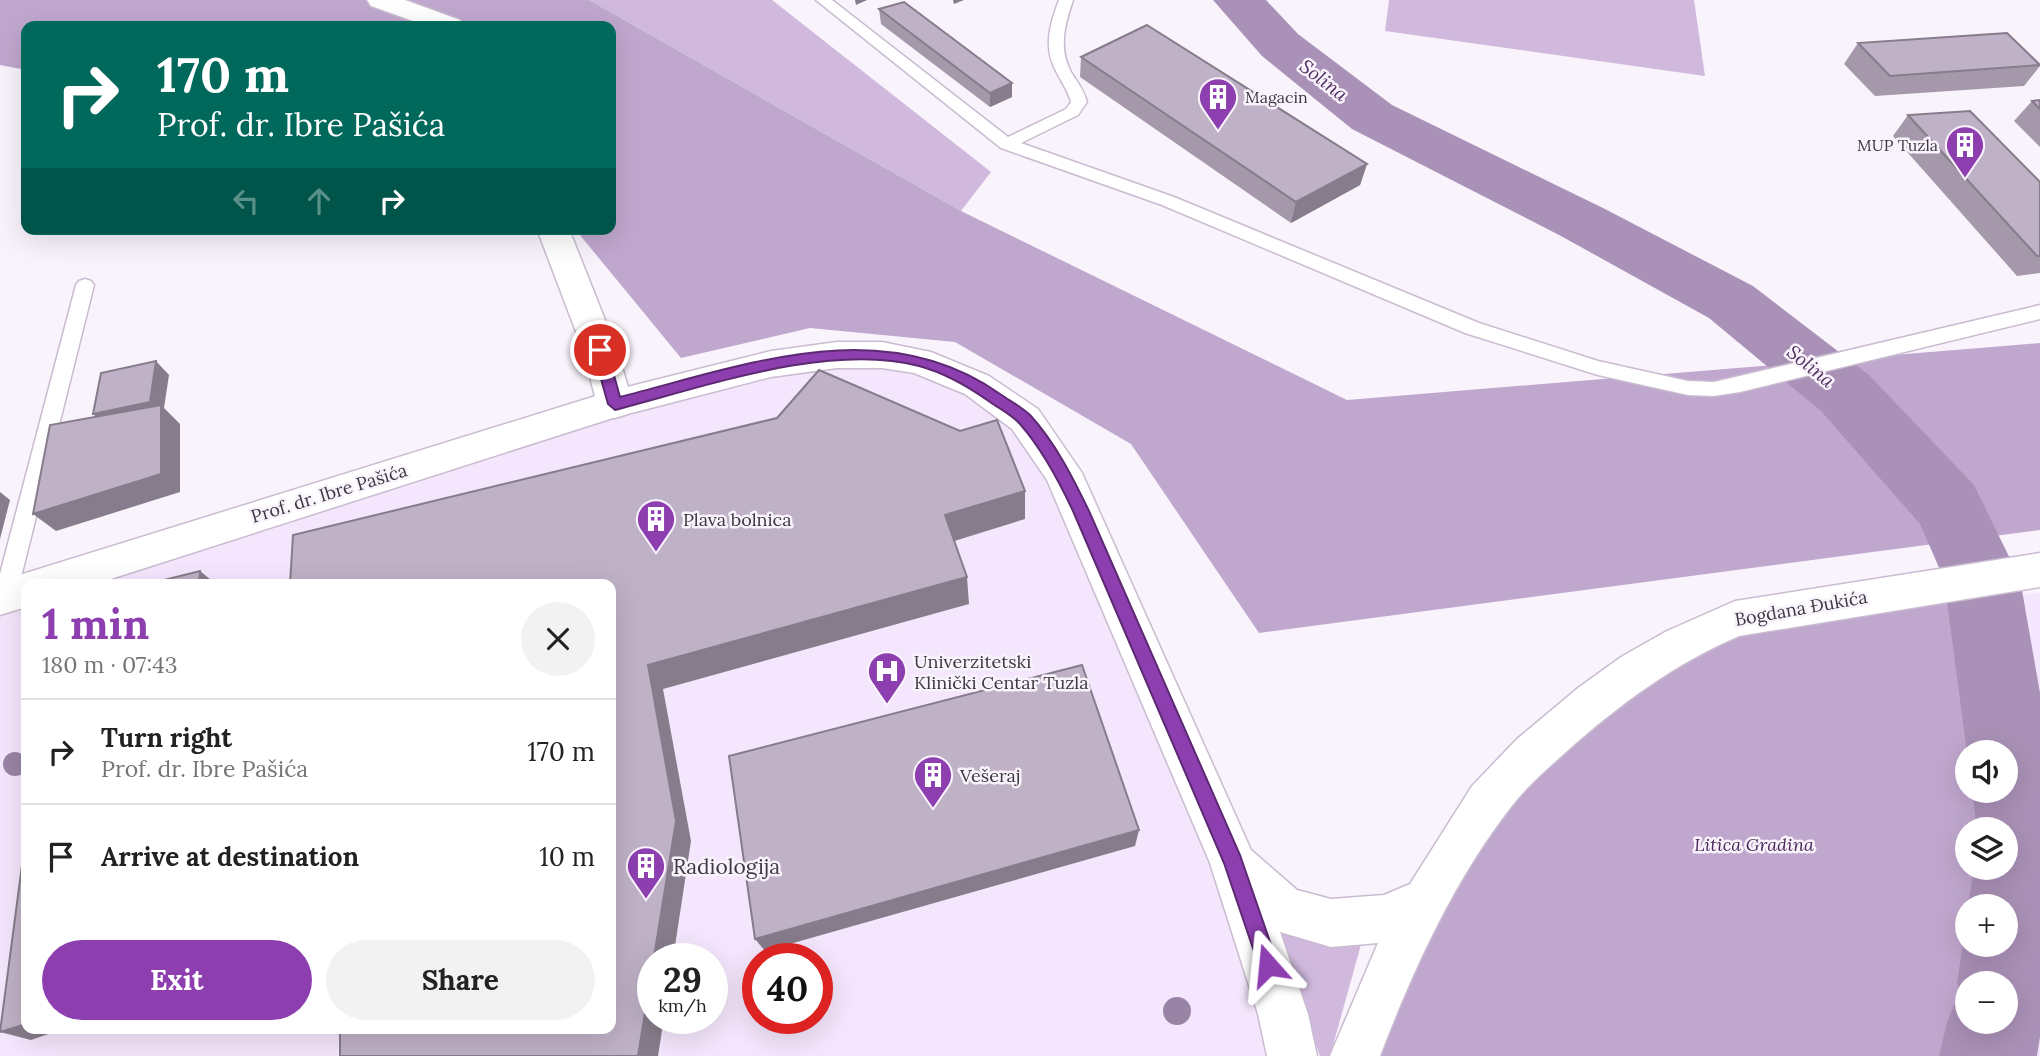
<!DOCTYPE html>
<html lang="en">
<head>
<meta charset="utf-8">
<style>
	:root { --surface:#fff; --page:#f2f2f2; --text:#222; --muted:#767676; --line:#e0e0e0; --accent:#8d3fb0 }
	body { margin:0; font-family:Lora,serif; background:var(--page); color:var(--text); height:100vh; display:flex; flex-direction:column; font-size:26px; white-space:nowrap }
	* { box-sizing:border-box; margin:0 }
	p { font-size:23px; color:var(--muted) }
	.icon { flex:none; width:38px; height:38px; fill:none; stroke:currentColor; stroke-width:2; stroke-linecap:round; stroke-linejoin:round }
	.map { position:relative; flex:1; overflow:hidden }
	.panel { position:absolute; left:21px; top:579px; width:595px; height:455px; display:flex; flex-direction:column; background:var(--surface); border-radius:14px; box-shadow:0 7px 28px #0002 }
	.panel>* { flex:none }
	.guide { position:absolute; left:21px; top:21px; width:595px; height:214px; border-radius:14px; box-shadow:0 7px 28px #0002; background:#00695c; color:#fff; overflow:hidden }
	.controls { position:absolute; left:1955px; top:740px; display:grid; gap:14px }
	.controls a { display:grid; place-items:center; width:63px; height:63px; border-radius:50%; background:var(--surface); box-shadow:0 7px 28px #0002; font-size:35px }
	.speed { position:absolute; left:637px; top:943px; display:flex; gap:14px; font-size:35px; font-weight:700; text-align:center }
	.speed>* { display:grid; place-content:center; width:91px; height:91px; border-radius:50%; background:var(--surface); box-shadow:0 7px 28px #0002; line-height:1 }
	.speed small { font-size:18px; font-weight:400 }
	.speed .limit { border:10px solid #d22; background:#fff; color:#111 }
	.pin { position:absolute; display:grid; place-items:center; width:60px; height:60px; color:#fff; margin:-30px; border:4px solid #fff; border-radius:50%; box-shadow:0 2px 7px #0007 }
	.me { position:absolute; width:77px; margin:-38px; rotate:342deg; stroke-linejoin:round; filter:drop-shadow(0 0 5px #0008) }
	.turn { display:flex; align-items:center; gap:24px; height:147px; padding:0 21px; font-size:32px }
	.turn .icon { width:91px; height:91px; stroke-width:2.5 }
	.turn b { display:block; font-size:49px; line-height:60px }
	.lanes { display:flex; align-items:center; height:66px; padding:0 21px; background:#0003; justify-content:center; gap:35px; direction:ltr }
	.lanes .off { opacity:.35 }
	.round { display:grid; place-items:center; flex:none; width:74px; height:74px; border-radius:37px; background:var(--page) }
	.head { display:flex; align-items:center; justify-content:space-between; height:119px; padding:0 21px }
	h1 { font-size:42px; font-weight:700; line-height:52px; color:var(--accent) }
	.button { display:flex; gap:14px; margin-top:auto; padding:14px 21px }
	.button a { flex:1; height:80px; border-radius:42px; background:var(--accent); color:#fff; font-size:28px; font-weight:700; line-height:80px; text-align:center }
	.button a+a { background:var(--page); color:var(--text) }
	ul { padding:0; list-style:none }
	li { display:flex; align-items:center; gap:21px; height:105px; padding:0 21px; border-top:2px solid var(--line) }
	li div { flex:1 }
	li b { display:block; font-size:26px }
	li em { font-style:normal }
	.map>svg:first-child { display:block }
</style>
</head>
<body>
<div class="map">
<svg width="2040" height="1056" viewBox="0 0 2040 1056">
	<rect width="100%" height="100%" fill="#f9f3fc"/>
	<g fill="#f4e6fc" fill-rule="evenodd">
		<path d="M882,355L1025,419L1292,1056H0V598L26,590V1029H611V584H43L615,404ZM653,959H712V1018H653ZM758,959H817V1018H758Z"/>
		<path d="M2040,592V785L2016,668L1994,600Z"/>
		<path d="M2040,977V1056H2027Z"/>
	</g>
	<g fill="#d0b9dd">
		<path d="M589,0H772L991,172L961,211Z"/>
		<path d="M1389,0H1694L1705,76L1385,31Z"/>
		<path d="M1272,925L1362,941L1330,1056H1320Z"/>
	</g>
	<g fill="#c0a7ce" fill-rule="evenodd">
		<path d="M0,0H589L961,211L1347,400L2040,343V530L1259,633L1131,444L955,342L810,328L681,358L575,229H611V26H26V70L0,65Z"/>
		<path d="M1982,579L2022,839L2004,983L1967,984V1022H1995L1988,1056H1355L1489,799L1689,638ZM1967,752H2006V791H1967ZM1967,830H2006V868H1967ZM1967,906H2006V945H1967Z"/>
	</g>
	<g fill="none" stroke-linecap="round" stroke-linejoin="round">
		<path fill="#aa91b7" fill-rule="evenodd" d="M1213,0H1266L1298,34L1392,105L1603,208L1753,286L1869,375L1974,485L2020,579L2040,693V1037L2037,1056H1939L1947,1022L1960,991L1957,984L1967,916V945H2006V906H1968L1974,868H2006V830H1977L1972,791H2006V752L1967,753L1944,579L1920,524L1821,411L1709,318L1561,236L1352,129L1262,56ZM1967,984H2006V1022H1967Z"/>
		<g stroke="#c9bbd0" stroke-width="3">
			<g id="service">
				<path d="M816,0H832L1008,137L1066,109L1071,102C1068,90 1061,82 1056,71C1043,47 1050,24 1059,0H1073C1065,24 1058,48 1071,72C1077,82 1084,90 1087,102L1078,115L1021,143L1174,197L1479,323L1598,361L1688,381L1714,382L2040,305V319L1740,392L1714,396L1688,395L1598,375L1465,333L1162,205L1001,148Z"/>
				<path d="M85,279L91,281L94,285L16,597L13,604L5,606L0,605V574L76,285L79,281Z"/>
			</g>
		</g>
		<g stroke="#c9bbd0" stroke-width="3">
			<g id="minor">
				<path d="M367,0H405L460,20L464,26H427L371,6Z"/>
				<path d="M537,229H569L617,350L633,404L628,414L615,418L602,414L597,404L583,350Z"/>
			</g>
		</g>
		<g stroke="#c9bbd0" stroke-width="3">
			<path id="tertiary" d="M837,342H882L931,352L989,376L1038,409L1082,473L1251,850L1297,890L1331,899L1384,895L1410,884L1472,786L1517,739L1578,688L1621,657L1667,631L1735,601L2040,553V587L1739,636C1674,664 1620,704 1567,751C1547,769 1527,786 1511,807C1454,880 1413,970 1380,1056H1330L1378,943L1331,947L1280,932L1308,1014L1317,1056H1267L1258,1014L1210,863L1047,480L1012,429L965,394L914,373L882,368H837L771,377L616,417L95,584H26V607L0,615V581L615,390L771,351Z"/>
		</g>
		<use href="#service" fill="#fff" fill-rule="evenodd"/>
		<use href="#minor" fill="#fff" fill-rule="evenodd"/>
		<use href="#tertiary" fill="#fff" fill-rule="evenodd"/>
	</g>
	<g fill="#9a84a5">
		<circle cx="15" cy="764" r="12"/>
		<circle cx="1177" cy="1011" r="14"/>
	</g>
	<g fill="#a498aa">
		<path d="M879,9L1012,83V97L990,107L881,24Z"/>
		<path d="M1858,43L2040,64V66L2024,86L1875,96L1844,64Z"/>
		<path d="M1081,57L1367,164L1360,185L1291,223L1080,77Z"/>
		<path d="M2040,100V147L2014,121L2032,101Z"/>
		<path d="M1908,115L2040,182V273L2017,276L1893,136Z"/>
	</g>
	<g fill="#867c8b">
		<path d="M855,0H867L856,5Z"/>
		<path d="M953,0H964L954,4Z"/>
		<path d="M1012,83V97L990,107V93Z"/>
		<path d="M1367,164L1360,185L1291,223L1296,202Z"/>
		<path d="M156,361L169,375L164,408L180,424V492L56,531L33,514L107,427L93,414Z"/>
		<path d="M1025,491V519L948,543L945,515Z"/>
		<path d="M0,492L10,500L0,539Z"/>
		<path d="M200,571L216,584H199Z"/>
		<path d="M967,577L969,604L663,689L691,841L673,959H653L648,665Z"/>
		<path d="M1139,830L1135,846L765,951L755,939Z"/>
		<path d="M653,963V1018H664L658,1056H638Z"/>
		<path d="M26,1024V1029H63L31,1040L0,1032Z"/>
	</g>
	<g fill="#bfb1c6" stroke="#867c8b" stroke-width="2">
		<path d="M904,2L1012,83L990,93L879,9Z"/>
		<path d="M1147,25L1367,164L1296,202L1081,57Z"/>
		<path d="M2007,33L2040,65L1890,76L1858,43Z"/>
		<path d="M2040,100V109L2032,101Z"/>
		<path d="M1970,111L2040,182V256H2037L1908,115Z"/>
		<path d="M156,361L150,402L93,414L101,373Z"/>
		<path d="M819,370L960,431L997,420L1025,491L945,515L967,577L648,665L676,821L638,1056H340V1029H611V584H290L293,535L777,418Z"/>
		<path d="M161,405V474L33,514L50,425Z"/>
		<path d="M200,571L199,584H148Z"/>
		<path d="M1082,665L1139,830L755,939L729,756Z"/>
		<path d="M26,835V1024L0,1032Z"/>
	</g>
	<path fill="#8d3fb0" stroke="#5c2972" stroke-width="2" d="M600,344L607,350L620,397C746,365 883,311 1000,394C1010,401 1022,407 1030,415C1055,442 1073,478 1089,511L1240,855L1278,965L1276,972L1268,975L1261,972L1224,863L1073,511C1059,481 1042,449 1020,424C1012,415 1000,409 990,402C969,387 945,373 919,366C829,342 704,387 615,410L608,404L593,350Z"/>
	<defs>
		<g id="building-pin" transform="scale(2.0125)"><path d="M0 17L-7.5 6A9.5 9.5 0 1 1 7.5 6Z" fill="#8d3fb0" stroke="#f9f3fc"/><path d="M-4-6H4V6H1V3H-1V6H-4ZM-2.5-4.3h1.7v1.8h-1.7ZM.8-4.3h1.7v1.8H.8ZM-2.5-1h1.7V.8h-1.7ZM.8-1h1.7V.8H.8Z" fill="#fff"/></g>
		<g id="hospital-pin" transform="scale(2.0125)"><path d="M0 17L-7.5 6A9.5 9.5 0 1 1 7.5 6Z" fill="#8d3fb0" stroke="#f9f3fc"/><path d="M-5-5h3v3.5h4V-5h3V5h-3V1.5h-4V5h-3Z" fill="#fff"/></g>
	</defs>
	<g fill-rule="evenodd">
		<use href="#building-pin" x="1218" y="97"/>
		<use href="#building-pin" x="1965" y="145"/>
		<use href="#building-pin" x="656" y="519"/>
		<use href="#hospital-pin" x="887" y="671"/>
		<use href="#building-pin" x="933" y="775"/>
		<use href="#building-pin" x="646" y="866"/>
	</g>
	<g text-anchor="middle" dominant-baseline="central" stroke-width="5" stroke-linejoin="round" paint-order="stroke">
		<g font-size="16" fill="#3e3841" stroke="#f9f3fc" text-anchor="start">
			<text x="1245" y="97">Magacin</text>
			<text x="1938" y="145" text-anchor="end">MUP Tuzla</text>
		</g>
		<g font-size="18" fill="#3e3841" stroke="#f9f3fc">
			<text transform="translate(329 493) rotate(-17)">Prof. dr. Ibre Pašića</text>
			<text transform="translate(1801 608) rotate(-10)">Bogdana Đukića</text>
		</g>
		<g font-size="18" fill="#3e3841" stroke="#f9f3fc" text-anchor="start">
			<text x="683" y="519">Plava bolnica</text>
			<text x="914" y="661">Univerzitetski<tspan x="914" dy="21">Klinički Centar Tuzla</tspan></text>
			<text x="960" y="775">Vešeraj</text>
		</g>
		<g font-size="18" font-style="italic" fill="#4c2a5d" stroke="#f9f3fc">
			<text x="1754" y="844">Litica Gradina</text>
		</g>
		<g font-size="19" font-style="italic" fill="#512f62" stroke="#f9f3fc">
			<text transform="translate(1324 80) rotate(38)">Solina</text>
			<text transform="translate(1811 366) rotate(39)">Solina</text>
		</g>
		<g font-size="21" fill="#3e3841" stroke="#f9f3fc" text-anchor="start">
			<text x="673" y="866">Radiologija</text>
		</g>
	</g>
</svg>
<div class="controls">
<a><svg class="icon" aria-label="sound" viewBox="0 0 24 24"><path d="M4 9h4l5-4v14l-5-4H4zM17 9q2 3 0 6"/></svg></a>
<a><svg class="icon" aria-label="layers" viewBox="0 0 24 24"><path d="M12 4l9 5-9 5-9-5zM3 14l9 5 9-5"/></svg></a>
<a>+</a>
<a>−</a>
</div>
<div class="speed"><div>29<small>km/h</small></div><div class="limit">40</div></div>
<div class="pin" style="left:600px;top:350px;background:#d93025"><svg class="icon" aria-label="arrive" viewBox="0 0 24 24"><path d="M6 21V4h12l-3 4 3 4H6"/></svg></div>
<svg class="me" style="left:1268px;top:965px" viewBox="-20 -20 40 40"><path d="M0-17L14 15 0 8-14 15z" fill="#8d3fb0" stroke="#fff" stroke-width="4"/></svg>
<div class="guide">
<div class="turn"><svg class="icon" aria-label="right" viewBox="0 0 24 24"><path d="M7 20v-9h11M14 6l5 5-5 5"/></svg><div><b>170 m</b>Prof. dr. Ibre Pašića</div></div>
<div class="lanes"><svg class="icon off" aria-label="left" viewBox="0 0 24 24"><path d="M17 20v-9H6M10 6l-5 5 5 5"/></svg><svg class="icon off" aria-label="ahead" viewBox="0 0 24 24"><path d="M12 20V5M6 11l6-6 6 6"/></svg><svg class="icon" aria-label="right" viewBox="0 0 24 24"><path d="M7 20v-9h11M14 6l5 5-5 5"/></svg></div>
</div>
<section class="panel">
<div class="head"><div><h1>1 min</h1><p>180 m · 07:43</p></div><a class="round"><svg class="icon" aria-label="close" viewBox="0 0 24 24"><path d="M6 6l12 12M18 6L6 18"/></svg></a></div>
<ul>
<li><svg class="icon" aria-label="right" viewBox="0 0 24 24"><path d="M7 20v-9h11M14 6l5 5-5 5"/></svg><div><b>Turn right</b><p>Prof. dr. Ibre Pašića</p></div><em>170 m</em></li>
<li><svg class="icon" aria-label="arrive" viewBox="0 0 24 24"><path d="M6 21V4h12l-3 4 3 4H6"/></svg><div><b>Arrive at destination</b></div><em>10 m</em></li>
</ul>
<div class="button"><a>Exit</a><a>Share</a></div>
</section>
</div>
</body>
</html>
